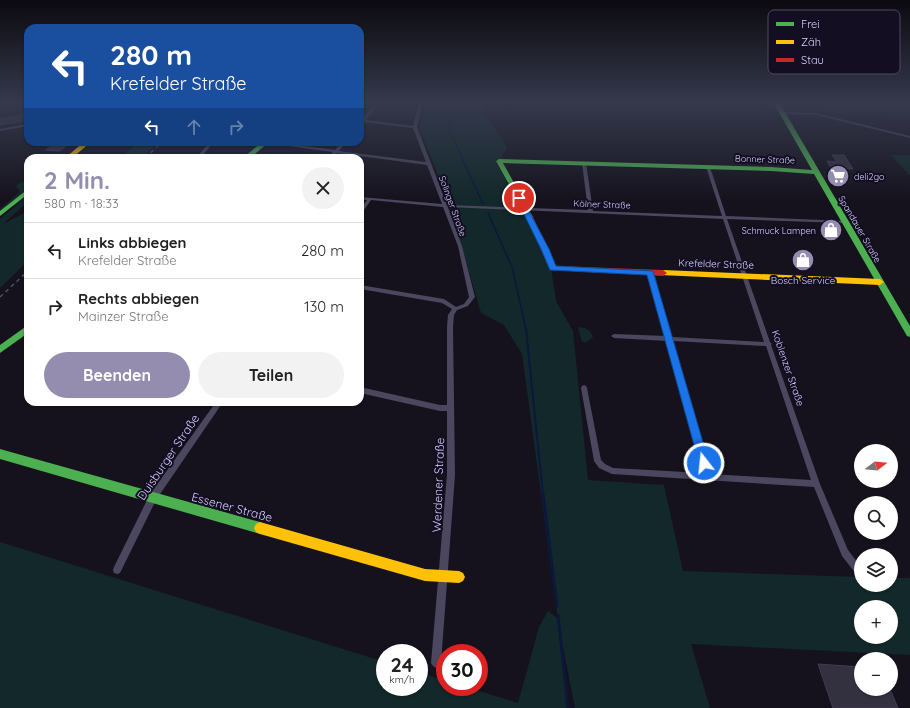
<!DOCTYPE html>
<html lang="de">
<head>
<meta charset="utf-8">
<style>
	:root { --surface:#fff; --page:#f2f2f2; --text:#222; --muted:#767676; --line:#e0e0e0; --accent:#948daf }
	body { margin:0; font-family:Quicksand,sans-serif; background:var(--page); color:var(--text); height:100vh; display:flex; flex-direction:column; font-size:15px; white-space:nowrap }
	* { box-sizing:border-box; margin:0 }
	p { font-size:13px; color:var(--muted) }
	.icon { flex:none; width:22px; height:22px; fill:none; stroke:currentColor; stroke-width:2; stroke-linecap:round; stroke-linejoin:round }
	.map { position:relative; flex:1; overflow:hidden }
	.sheet { position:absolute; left:24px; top:154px; width:340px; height:252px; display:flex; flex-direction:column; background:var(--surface); border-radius:12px; box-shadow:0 1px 3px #0004 }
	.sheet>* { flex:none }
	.banner { position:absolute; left:24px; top:24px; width:340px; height:122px; border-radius:12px; box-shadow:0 1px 3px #0004; background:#1a4fa0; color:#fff; overflow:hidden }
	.needle { width:26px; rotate:74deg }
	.tools { position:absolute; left:854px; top:444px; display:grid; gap:8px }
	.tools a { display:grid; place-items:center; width:44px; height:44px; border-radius:50%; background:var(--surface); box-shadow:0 1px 3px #0004; font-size:20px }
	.speed { position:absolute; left:376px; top:644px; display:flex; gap:8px; font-size:20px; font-weight:700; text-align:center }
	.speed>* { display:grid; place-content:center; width:52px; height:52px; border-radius:50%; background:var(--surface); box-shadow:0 1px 3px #0004; line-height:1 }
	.speed small { font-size:10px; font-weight:400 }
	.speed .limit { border:6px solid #d22; background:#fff; color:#111 }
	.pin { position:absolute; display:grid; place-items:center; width:34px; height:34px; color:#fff; margin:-17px; border:2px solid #fff; border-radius:50%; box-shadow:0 1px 4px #0007 }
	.me { position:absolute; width:44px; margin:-22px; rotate:344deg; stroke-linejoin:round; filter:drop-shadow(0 0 3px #0008) }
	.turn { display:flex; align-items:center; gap:14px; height:84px; padding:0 20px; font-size:18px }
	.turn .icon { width:52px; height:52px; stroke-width:2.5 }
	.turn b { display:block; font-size:28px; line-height:34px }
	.lanes { display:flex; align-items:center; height:38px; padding:0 20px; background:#0003; justify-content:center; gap:20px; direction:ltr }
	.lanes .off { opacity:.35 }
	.round { display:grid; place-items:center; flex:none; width:42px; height:42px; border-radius:21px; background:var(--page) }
	.head { display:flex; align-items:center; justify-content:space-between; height:68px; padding:0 20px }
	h1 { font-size:24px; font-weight:700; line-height:30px; color:var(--accent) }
	.button { display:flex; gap:8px; margin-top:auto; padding:8px 20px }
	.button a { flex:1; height:46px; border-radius:24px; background:var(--accent); color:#fff; font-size:16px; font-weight:700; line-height:46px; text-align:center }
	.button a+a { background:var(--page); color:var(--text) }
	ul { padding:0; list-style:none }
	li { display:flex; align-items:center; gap:12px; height:56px; padding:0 20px; border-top:1px solid var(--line) }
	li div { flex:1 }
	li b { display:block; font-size:15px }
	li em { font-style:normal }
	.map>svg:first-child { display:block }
</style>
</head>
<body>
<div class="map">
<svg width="910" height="708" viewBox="0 0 910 708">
	<rect width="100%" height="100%" fill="#15121d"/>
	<g fill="#12282a" fill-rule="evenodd">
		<path d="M425,102H483L485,114L505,143L507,148L500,159L495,160L551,267L556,301L573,331L588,480L664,485L683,571L861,577V585H891V578H910V655L691,644L710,708H575L560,632L568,708H0V542L385,662V687H419V672L445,681V687H466L518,703L539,627L548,611L558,619L522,354L504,325L481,313L449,202L419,127ZM861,607H891V637H861Z"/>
		<path d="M819,102H910V116L827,113Z"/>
		<path d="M129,142H159L141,158H121L137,143Z"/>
		<path d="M891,155H910V175H909Z"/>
		<path d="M28,181V189L0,212V209L20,192L16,186L21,182Z"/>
		<path d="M28,195V202L3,224L28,211V261L0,288V219Z"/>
		<path d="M578,327C586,327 590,330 593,337L587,342H582Z"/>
	</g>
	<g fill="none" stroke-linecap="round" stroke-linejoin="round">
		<g stroke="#0b183c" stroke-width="1.5">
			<path d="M442,102L451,134L483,204"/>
			<path d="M488,213L511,265"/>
			<path d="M512,267L526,330"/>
		</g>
		<path stroke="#0b183c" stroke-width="2" d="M526,329L543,495"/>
		<g stroke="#0b183c" stroke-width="3">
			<path d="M543,494L557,606"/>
			<path d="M558,615L568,708"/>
		</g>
	</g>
	<g fill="#333040" stroke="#423c51">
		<path d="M23,115L22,121L0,125V119Z"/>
		<path d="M56,142H64L65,147L59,151L46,150Z"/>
		<path d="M832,155H844L853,169L831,168L827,161L837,162Z"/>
		<path d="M818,664L861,667V689H890L898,708H833Z"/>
	</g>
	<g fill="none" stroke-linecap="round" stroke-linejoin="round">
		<g fill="#4a475e" fill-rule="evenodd">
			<path d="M376,102H380L366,120L413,126L419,102H423L417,127L447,205L588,210L582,163L584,162L586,163L593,211L722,216L706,167L708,166L710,167L726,216L846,221V223H844L727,219L770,342L772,344L771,345L820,484L848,550L861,567V574L859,575L856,574L842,556L814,487L612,474L599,468L594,461L581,388L582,386L584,385L586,386L587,388L601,460L605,464L613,468L703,473L667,341L614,338L611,336L614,334L666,336L648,273L651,271L654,273L672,337L764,342L723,219L448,207L462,246L475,297L468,306L457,310L454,315L453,327L455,475L441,663L439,666L436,668L433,666L431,663L447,475V411H440L360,393V387L440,405H447V327L448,315L452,309L442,303L360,289V285L444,299L456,307L464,304L469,297L458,246L443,207L371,200L362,213H360V209L367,200L360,199V197L442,204L427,165L337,153L332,158H328L333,152L266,143L264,142H275L335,150L342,142H346L339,151L426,162L413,128L364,122L360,125V119H362ZM673,341L766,346L811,480L711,474Z"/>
			<path d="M780,112L816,113L910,136V138L816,115L781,114L779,113Z"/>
			<path d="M28,124V126L0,131V129Z"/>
			<path d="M210,142H214L200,158H196Z"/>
			<path d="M216,402H223L156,500L120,573L117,574L114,573L113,570L114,567L150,494Z"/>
		</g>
		<g fill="#4caf50" fill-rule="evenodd">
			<path d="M773,102H779L910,326V337L907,336L814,174L771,171L503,163L533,217L530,219L527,217L496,161L499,159L771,167L812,170Z"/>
			<path d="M262,142H269L250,158H243Z"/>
			<path d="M28,189V194L0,216V211Z"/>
			<path d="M28,325V333L0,353V345Z"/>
			<path d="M0,449L260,522L264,524L266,528L264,532L260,534L0,459Z"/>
		</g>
		<g fill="#ffc107" fill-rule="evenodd">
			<path d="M84,142H91L72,158H65Z"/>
			<path d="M663,270L880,279L884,282L880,285L660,275L659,273Z"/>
			<path d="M260,522L425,569L459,571L463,573L465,577L463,581L459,583L425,581L260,534L256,532L254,528L256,524Z"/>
		</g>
		<path fill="#c62828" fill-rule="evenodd" d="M530,215L533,217L556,266L663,270L667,273L663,276L550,270L527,217Z"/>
		<g stroke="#435467" stroke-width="1.5" stroke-dasharray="4 3.5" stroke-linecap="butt">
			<path d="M145,158L162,142"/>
			<path d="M0,297L28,271"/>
		</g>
	</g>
	<linearGradient id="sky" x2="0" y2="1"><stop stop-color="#0c0a10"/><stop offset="0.51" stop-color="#35394c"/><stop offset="1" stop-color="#35394c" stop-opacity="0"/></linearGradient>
	<rect width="910" height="201" fill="url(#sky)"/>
	<path fill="#1a73e8" stroke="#114b97" d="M519,196L522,198L549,249L556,266L653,271L709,463L708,467L704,468L700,467L699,463L647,275L550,270L541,249L516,198Z"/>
	<defs>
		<g id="supermarket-disc" transform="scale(1.15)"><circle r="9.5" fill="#948daf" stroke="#130e22"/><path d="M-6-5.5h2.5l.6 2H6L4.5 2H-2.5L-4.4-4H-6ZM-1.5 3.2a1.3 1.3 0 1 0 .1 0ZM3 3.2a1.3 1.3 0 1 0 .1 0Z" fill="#fff"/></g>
		<g id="shop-disc" transform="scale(1.15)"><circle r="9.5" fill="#948daf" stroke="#130e22"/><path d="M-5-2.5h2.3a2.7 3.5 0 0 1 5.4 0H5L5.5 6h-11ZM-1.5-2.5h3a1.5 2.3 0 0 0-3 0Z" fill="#fff"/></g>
	</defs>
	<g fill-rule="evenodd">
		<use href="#supermarket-disc" x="838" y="176"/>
		<use href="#shop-disc" x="831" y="230"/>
		<use href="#shop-disc" x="803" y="260"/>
	</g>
	<g text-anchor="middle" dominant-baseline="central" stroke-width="4" stroke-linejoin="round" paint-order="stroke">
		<g font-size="9" fill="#d8cffe" stroke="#130e22">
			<text transform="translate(765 159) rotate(2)">Bonner Straße</text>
			<text transform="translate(602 204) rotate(2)">Kölner Straße</text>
			<text transform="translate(453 206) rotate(70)">Solinger Straße</text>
			<text transform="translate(860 229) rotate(60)">Spandauer Straße</text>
		</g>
		<g font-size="9" fill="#d8cffe" stroke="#130e22" text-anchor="start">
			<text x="854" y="176">deli2go</text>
			<text x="816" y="230" text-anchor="end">Schmuck Lampen</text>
		</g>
		<g font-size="10" fill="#d8cffe" stroke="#130e22">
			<text transform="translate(716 264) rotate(2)">Krefelder Straße</text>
			<text transform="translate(788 368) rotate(71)">Koblenzer Straße</text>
		</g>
		<g font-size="10" fill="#d8cffe" stroke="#130e22">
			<text x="803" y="280">Bosch Service</text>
		</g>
		<g font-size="12" fill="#d8cffe" stroke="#130e22">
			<text transform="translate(168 457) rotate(-56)">Duisburger Straße</text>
			<text transform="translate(438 485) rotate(-88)">Werdener Straße</text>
			<text transform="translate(232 507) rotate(15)">Essener Straße</text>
		</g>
	</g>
	<rect x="768" y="10" width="132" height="64" rx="6" fill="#130e22" stroke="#4e4864" stroke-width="1"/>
	<rect x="776" y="22" width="18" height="4" fill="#4caf50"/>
	<rect x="776" y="40" width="18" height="4" fill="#ffc107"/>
	<rect x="776" y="58" width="18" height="4" fill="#c62828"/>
	<g font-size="11" fill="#d8cffe">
		<text x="801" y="28">Frei</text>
		<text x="801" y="46">Zäh</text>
		<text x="801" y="64">Stau</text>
	</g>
</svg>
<div class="tools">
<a><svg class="needle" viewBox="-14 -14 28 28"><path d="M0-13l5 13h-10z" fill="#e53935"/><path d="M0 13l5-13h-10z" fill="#767676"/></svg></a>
<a><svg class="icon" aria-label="search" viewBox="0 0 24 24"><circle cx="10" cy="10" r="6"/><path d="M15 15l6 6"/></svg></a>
<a><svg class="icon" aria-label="layers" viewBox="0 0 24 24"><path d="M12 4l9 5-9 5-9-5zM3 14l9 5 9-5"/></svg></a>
<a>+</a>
<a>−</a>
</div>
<div class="speed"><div>24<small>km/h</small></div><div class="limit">30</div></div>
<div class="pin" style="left:519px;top:198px;background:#d93025"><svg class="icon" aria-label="arrive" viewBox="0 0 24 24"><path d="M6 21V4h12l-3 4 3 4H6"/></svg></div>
<svg class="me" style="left:704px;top:463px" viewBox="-20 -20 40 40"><circle r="17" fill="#1a73e8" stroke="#fff" stroke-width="3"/><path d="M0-11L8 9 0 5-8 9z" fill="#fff"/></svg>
<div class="banner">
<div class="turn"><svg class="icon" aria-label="left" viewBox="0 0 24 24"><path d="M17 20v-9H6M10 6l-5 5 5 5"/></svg><div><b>280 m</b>Krefelder Straße</div></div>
<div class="lanes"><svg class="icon" aria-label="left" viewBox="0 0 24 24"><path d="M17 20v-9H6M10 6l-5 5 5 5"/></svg><svg class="icon off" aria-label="ahead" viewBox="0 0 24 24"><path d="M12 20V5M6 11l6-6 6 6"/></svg><svg class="icon off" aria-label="right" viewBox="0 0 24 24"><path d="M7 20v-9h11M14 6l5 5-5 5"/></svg></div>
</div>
<section class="sheet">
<div class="head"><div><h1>2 Min.</h1><p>580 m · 18:33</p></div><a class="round"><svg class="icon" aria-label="close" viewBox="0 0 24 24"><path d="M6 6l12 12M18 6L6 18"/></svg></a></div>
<ul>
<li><svg class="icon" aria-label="left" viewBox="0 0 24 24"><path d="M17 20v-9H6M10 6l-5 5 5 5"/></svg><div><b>Links abbiegen</b><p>Krefelder Straße</p></div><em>280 m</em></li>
<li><svg class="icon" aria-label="right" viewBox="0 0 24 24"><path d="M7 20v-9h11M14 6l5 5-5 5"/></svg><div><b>Rechts abbiegen</b><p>Mainzer Straße</p></div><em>130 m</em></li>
</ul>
<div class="button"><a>Beenden</a><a>Teilen</a></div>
</section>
</div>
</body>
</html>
